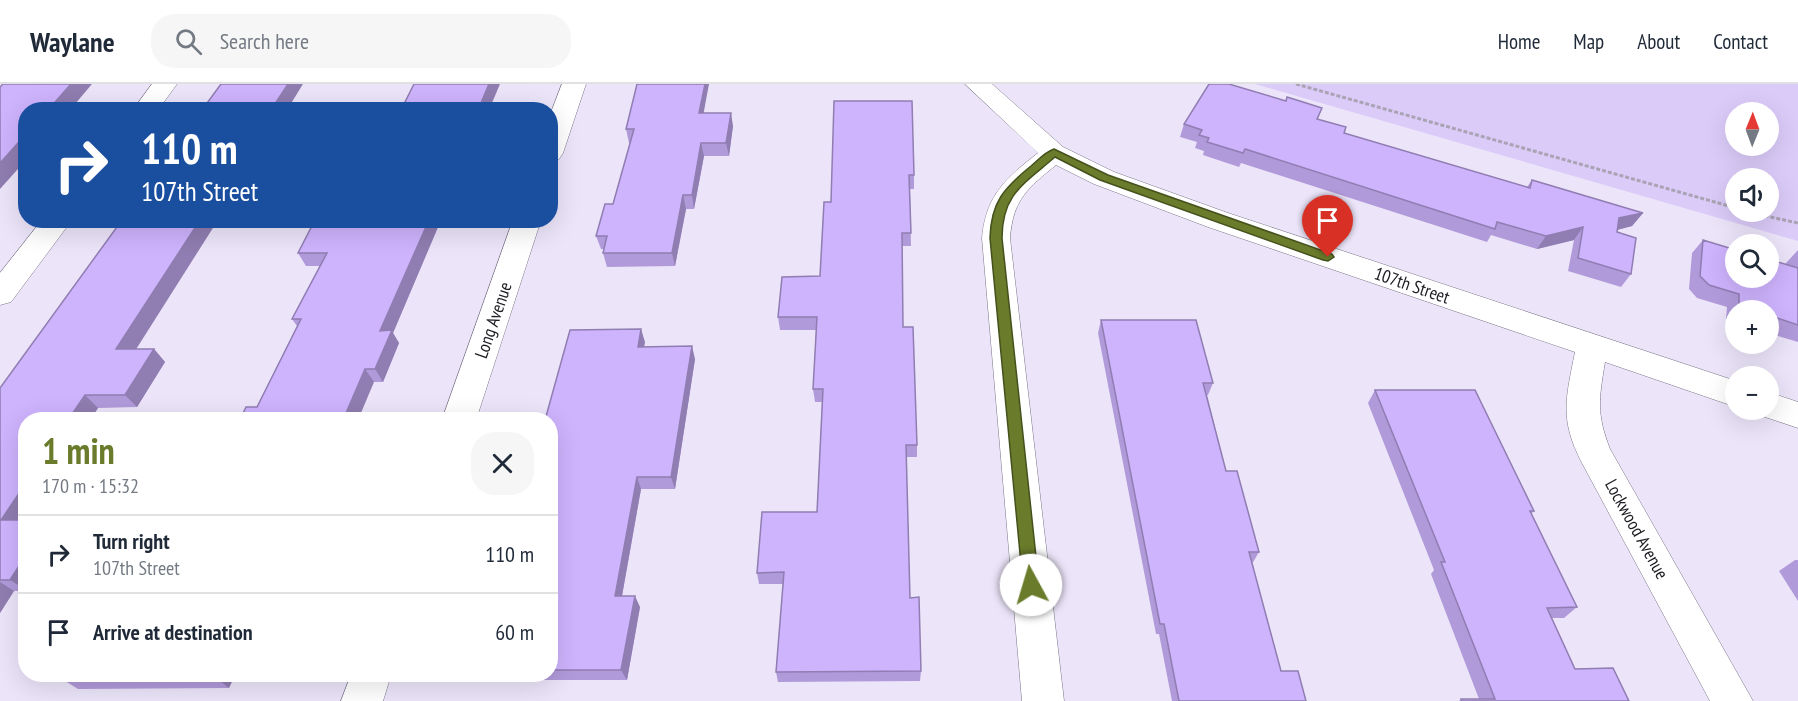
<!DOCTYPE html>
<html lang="en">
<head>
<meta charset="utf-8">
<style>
	:root { --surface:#fff; --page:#f6f6f7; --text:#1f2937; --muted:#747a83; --line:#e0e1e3; --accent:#6a7c2b }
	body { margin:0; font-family:"PT Sans Narrow",sans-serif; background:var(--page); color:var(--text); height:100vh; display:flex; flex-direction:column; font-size:22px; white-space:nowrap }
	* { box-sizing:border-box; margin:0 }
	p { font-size:20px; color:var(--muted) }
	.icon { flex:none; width:33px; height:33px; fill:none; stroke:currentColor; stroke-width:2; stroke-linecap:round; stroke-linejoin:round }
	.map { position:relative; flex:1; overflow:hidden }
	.panel { position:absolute; left:18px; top:328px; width:540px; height:270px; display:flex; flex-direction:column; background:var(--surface); border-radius:24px; box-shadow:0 6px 24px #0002 }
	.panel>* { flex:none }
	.top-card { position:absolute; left:18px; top:18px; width:540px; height:126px; border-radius:24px; box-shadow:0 6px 24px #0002; background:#1a4fa0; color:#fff; overflow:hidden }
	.needle { width:39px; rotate:1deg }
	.tools { position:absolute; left:1725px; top:18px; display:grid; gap:12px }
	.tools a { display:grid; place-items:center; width:54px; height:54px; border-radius:50%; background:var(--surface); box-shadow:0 6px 24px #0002; font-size:30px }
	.pin { position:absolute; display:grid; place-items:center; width:51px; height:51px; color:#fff; margin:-62px -26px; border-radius:50% 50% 50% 0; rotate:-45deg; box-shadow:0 0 6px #0007 }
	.pin .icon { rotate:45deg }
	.me { position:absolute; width:66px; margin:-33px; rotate:354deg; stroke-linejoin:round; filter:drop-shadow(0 0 4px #0008) }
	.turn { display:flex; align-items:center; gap:21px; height:126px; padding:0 24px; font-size:27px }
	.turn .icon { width:78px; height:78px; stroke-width:2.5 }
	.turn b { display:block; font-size:42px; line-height:51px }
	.round { display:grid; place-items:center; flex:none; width:63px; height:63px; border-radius:24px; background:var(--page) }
	.headline { display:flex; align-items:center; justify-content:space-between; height:102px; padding:0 24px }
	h1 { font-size:36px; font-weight:800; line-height:45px; color:var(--accent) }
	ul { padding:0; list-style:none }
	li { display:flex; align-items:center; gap:18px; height:78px; padding:0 24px; border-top:2px solid var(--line) }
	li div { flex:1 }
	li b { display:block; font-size:22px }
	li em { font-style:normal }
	header { display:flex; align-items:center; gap:36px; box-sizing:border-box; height:84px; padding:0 30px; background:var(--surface); border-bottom:2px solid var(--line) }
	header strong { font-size:28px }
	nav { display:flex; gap:33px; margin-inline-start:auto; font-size:21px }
	.search { width:420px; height:54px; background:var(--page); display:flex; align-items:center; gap:15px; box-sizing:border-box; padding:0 21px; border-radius:24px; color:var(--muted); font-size:22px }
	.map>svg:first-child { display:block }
</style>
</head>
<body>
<header>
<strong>Waylane</strong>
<div class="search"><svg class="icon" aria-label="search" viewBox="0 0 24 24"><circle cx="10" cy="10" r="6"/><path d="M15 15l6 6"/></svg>Search here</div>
<nav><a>Home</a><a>Map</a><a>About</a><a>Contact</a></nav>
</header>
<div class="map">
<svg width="1798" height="617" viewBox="0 0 1798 617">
	<rect width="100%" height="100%" fill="#ece5fa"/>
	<path fill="#dbcbf9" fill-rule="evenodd" d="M1255,0H1798V157ZM1736,28H1768V62H1736ZM1736,94H1768V128H1736Z"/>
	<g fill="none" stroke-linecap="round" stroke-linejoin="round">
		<g stroke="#7b7587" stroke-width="1">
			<g id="minor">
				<path d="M152,0H177L158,26H133Z"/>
				<path d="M562,0H586L563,69L559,75L550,77V31Z"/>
				<path d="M965,0H992L1063,63L1114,88L1228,129L1736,297V323L1605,278C1599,315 1596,329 1610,365L1753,617H1710L1582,379C1559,335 1566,314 1575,268L1208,143L1094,100L1056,81C1028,104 1013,115 1010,154L1064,617H1022L982,154C986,111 1006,94 1038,69Z"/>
				<path d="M42,136H72L11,218L0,221V189Z"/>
				<path d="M513,136H541L476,336H442Z"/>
				<path d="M1768,308L1798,318V344L1756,330L1754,326H1768Z"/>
				<path d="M351,591H391L383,617H341Z"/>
			</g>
		</g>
		<g stroke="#a9a3b3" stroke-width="3" stroke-dasharray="4 2" stroke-linecap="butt">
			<path d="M1296,0L1736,124"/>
			<path d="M1747,128L1798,139"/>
		</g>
		<use href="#minor" fill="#fff" fill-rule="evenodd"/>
	</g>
	<g fill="#b19ada">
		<path d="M834,17L914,91V105H910L911,162H902L903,243L917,361V373H906L910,514L921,587L920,597L778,598L776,588L783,500H759L757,489L817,428L822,318H815L813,305L816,246H780L778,233L820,192L831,118Z"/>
		<path d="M1286,17L1322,24L1318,35L1344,49L1527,103L1532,96L1643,129L1632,142L1617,146V148L1631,190L1621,203L1568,187L1574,156L1537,165L1491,151L1487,158L1241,79L1239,83L1203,71L1204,67L1195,64L1197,58L1180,53L1184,40Z"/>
		<path d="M704,29L733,42L729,72H704L694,125H686L675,182L607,183L603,169L604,165H601L596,152L613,120L630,59H629L626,45Z"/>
		<path d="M315,136H441L393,249L399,259L383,298H374L257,323L297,242L292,235L320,182H306L298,169Z"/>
		<path d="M1703,156L1786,180V179L1798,166V258L1768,249V226H1736V238L1726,235L1727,223L1697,214L1689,205L1692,169Z"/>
		<path d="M1101,236L1213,299L1208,311H1207L1226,387L1259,468L1252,480L1281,587L1306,617H1172L1159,550H1156L1098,249Z"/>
		<path d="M645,258L644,263L695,275L675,405H641L622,512L640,523L627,596H485L481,591H550V336Z"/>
		<path d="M136,265H154L165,278L137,323L98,324L90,336H26V434L25,436H26V507H14L0,529V304Z"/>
		<path d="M1375,306L1534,427L1531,430L1577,523L1564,534H1552L1575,585L1629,617H1459L1461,615H1479L1431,490L1434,486L1368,319Z"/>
		<path d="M1795,476H1798V517L1779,487Z"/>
		<path d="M235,591L229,604L78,605L62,595Z"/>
	</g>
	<g fill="#907db1">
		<path d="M71,0H92L70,26H48Z"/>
		<path d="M288,0H303L287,26H271Z"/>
		<path d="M489,0H500L489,26H478Z"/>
		<path d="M705,0H709L701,43L699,29Z"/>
		<path d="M731,29L733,42L729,72L726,59Z"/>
		<path d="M26,50V76L0,105V79Z"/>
		<path d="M701,59L704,72L694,125L692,111Z"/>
		<path d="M683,111L686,125L675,182L672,169Z"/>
		<path d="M1643,129L1632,142L1609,148L1619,134Z"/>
		<path d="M200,136H218L128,278L116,265Z"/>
		<path d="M429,136H441L393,249L399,259L383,298L375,285L380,247Z"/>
		<path d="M1583,143L1574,156L1537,165L1546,152Z"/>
		<path d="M641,245L645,258L641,276L638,263Z"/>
		<path d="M692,262L695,275L675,405L671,393Z"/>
		<path d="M154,265L165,278L137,323L125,311Z"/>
		<path d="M365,285L374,298L358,336H343Z"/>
		<path d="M85,311L98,324L90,336H68Z"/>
		<path d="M637,393L641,405L620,523L615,512Z"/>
		<path d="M26,399V434L17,447L1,436Z"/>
		<path d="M26,471V506L10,496Z"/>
		<path d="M0,498L14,507L0,529Z"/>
		<path d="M635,512L640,523L627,596L621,586Z"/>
		<path d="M217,591H235L229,604L216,594Z"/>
	</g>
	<g fill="#ceb3fd" stroke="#907db1" stroke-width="1.5">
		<path d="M3,0H71L48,26H26V50L0,79V3Z"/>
		<path d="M221,0H288L271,26H202Z"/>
		<path d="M414,0H489L478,26H401Z"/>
		<path d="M637,0H705L699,29H731L726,59H701L692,111H683L672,169H603L607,152H596L605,120H613L634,45H626Z"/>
		<path d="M1209,0H1229L1286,17L1287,13L1322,24L1317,35L1346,43L1344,49L1530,104L1532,96L1643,129L1619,134L1617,148L1636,154L1631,190L1578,174L1583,143L1546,152L1497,138L1495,145L1245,65L1243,69L1207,58L1209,54L1199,51L1202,46L1184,40Z"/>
		<path d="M834,17H912L914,91H909L911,149H902L903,243H913L917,361H906L910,514L919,513L921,587L776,588L784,488L757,489L762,428H817L823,305H813L817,233H778L782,193L820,192L824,118H831Z"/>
		<path d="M122,136H200L116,265H154L125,311H85L68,336H26V399L1,436H26V471L10,496H0V304Z"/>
		<path d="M315,136H429L380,247L392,246L375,285H365L343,336H240L246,323H257L301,235H292L327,169H298Z"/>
		<path d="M1703,156L1736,166V194H1768V175L1798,184V241L1768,231V226H1754L1739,222V210L1709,201L1700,192Z"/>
		<path d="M1101,236H1196L1213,299H1203L1226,387H1237L1259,468H1249L1281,587H1298L1306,617H1179L1164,540H1160Z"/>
		<path d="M641,245L638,263L692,262L671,393H637L615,512H635L621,586H550V336H545L570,246Z"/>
		<path d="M1375,306H1475L1534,427H1530L1577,523L1547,524L1575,585L1613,584L1629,617H1462L1461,615H1495L1441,478H1445Z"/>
		<path d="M64,591H217L216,594L62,595Z"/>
	</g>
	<path fill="#6a7c2b" stroke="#45511c" stroke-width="1.5" d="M1054,65L1108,91L1332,170L1334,173L1328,177L1323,176L1100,96L1055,73C1024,100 1002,110 1002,154L1039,501L1037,506L1031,508L1026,506L1023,501L990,154C991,118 1004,104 1031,82C1038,76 1045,68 1054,65Z"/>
	<g text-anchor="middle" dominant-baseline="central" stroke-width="4.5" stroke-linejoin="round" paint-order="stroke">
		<g font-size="18" fill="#1d1a21" stroke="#fff">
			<text transform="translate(1412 201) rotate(19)">107th Street</text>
			<text transform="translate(493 236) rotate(-71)">Long Avenue</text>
			<text transform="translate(1637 445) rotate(61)">Lockwood Avenue</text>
		</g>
	</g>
</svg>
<div class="tools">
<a><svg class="needle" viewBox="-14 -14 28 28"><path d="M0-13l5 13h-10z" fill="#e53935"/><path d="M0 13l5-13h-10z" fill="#747a83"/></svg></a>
<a><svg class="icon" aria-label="sound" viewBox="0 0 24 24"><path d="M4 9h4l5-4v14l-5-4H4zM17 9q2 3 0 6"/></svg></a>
<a><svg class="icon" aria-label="search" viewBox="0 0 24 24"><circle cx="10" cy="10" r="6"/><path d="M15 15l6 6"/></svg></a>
<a>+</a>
<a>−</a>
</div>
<div class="pin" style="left:1328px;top:173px;background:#d93025"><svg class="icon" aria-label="arrive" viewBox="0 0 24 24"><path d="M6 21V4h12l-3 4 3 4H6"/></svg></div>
<svg class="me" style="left:1031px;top:501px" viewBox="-20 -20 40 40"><circle r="19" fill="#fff"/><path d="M0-13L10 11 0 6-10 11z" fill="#6a7c2b"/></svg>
<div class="top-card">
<div class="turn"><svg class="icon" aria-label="right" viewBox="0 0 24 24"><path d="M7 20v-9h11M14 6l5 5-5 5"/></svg><div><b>110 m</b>107th Street</div></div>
</div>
<section class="panel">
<div class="headline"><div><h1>1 min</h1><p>170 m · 15:32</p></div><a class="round"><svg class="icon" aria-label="close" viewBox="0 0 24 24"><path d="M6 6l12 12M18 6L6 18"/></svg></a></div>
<ul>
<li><svg class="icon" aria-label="right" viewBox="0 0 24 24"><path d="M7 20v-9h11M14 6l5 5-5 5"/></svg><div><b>Turn right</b><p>107th Street</p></div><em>110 m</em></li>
<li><svg class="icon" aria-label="arrive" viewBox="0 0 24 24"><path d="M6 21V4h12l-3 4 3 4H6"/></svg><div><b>Arrive at destination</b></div><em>60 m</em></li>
</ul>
</section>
</div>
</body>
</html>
